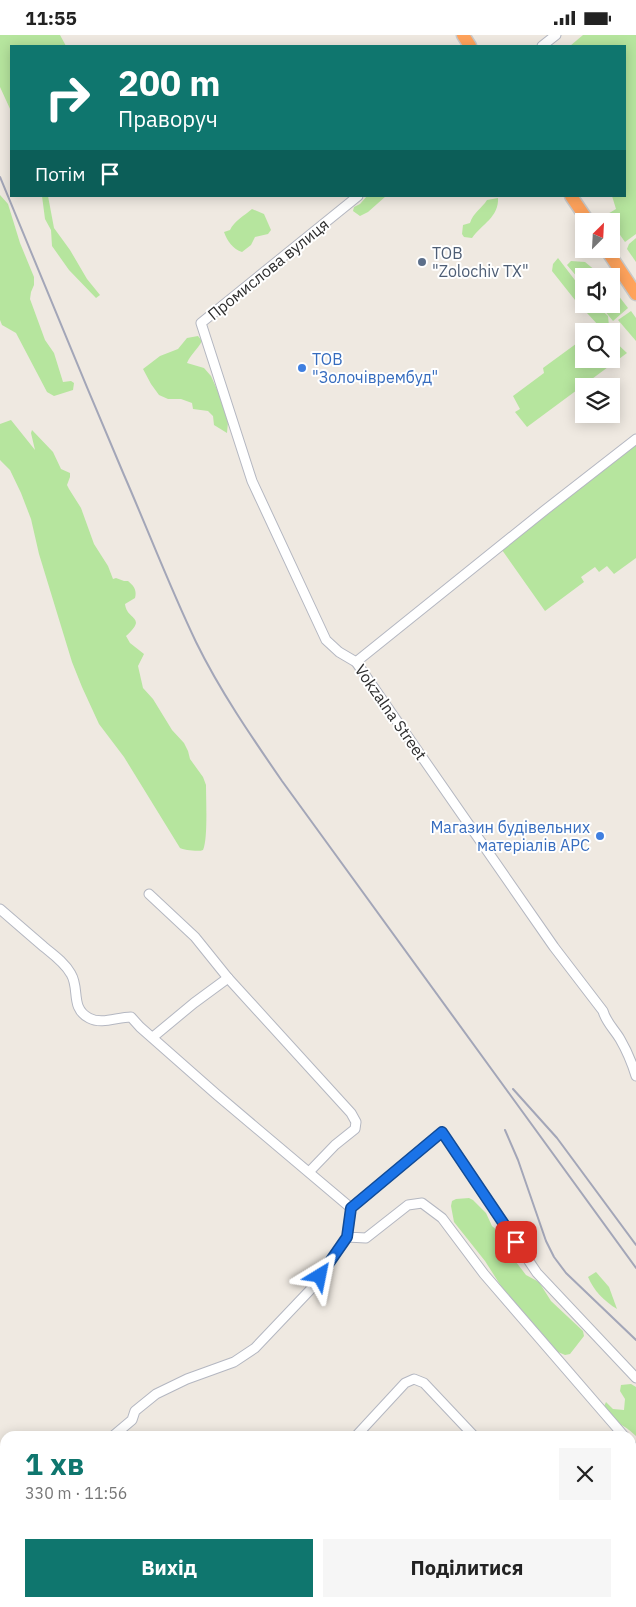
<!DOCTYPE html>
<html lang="uk">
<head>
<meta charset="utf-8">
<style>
	:root { --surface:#fff; --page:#f6f6f6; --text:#222; --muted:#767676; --accent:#0f766e }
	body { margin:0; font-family:"IBM Plex Sans",sans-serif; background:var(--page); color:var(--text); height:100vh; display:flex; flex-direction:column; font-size:19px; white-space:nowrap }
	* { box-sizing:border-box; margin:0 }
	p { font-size:16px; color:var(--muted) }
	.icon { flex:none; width:28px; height:28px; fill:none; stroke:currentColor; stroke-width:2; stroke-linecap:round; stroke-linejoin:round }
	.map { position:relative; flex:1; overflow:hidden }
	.panel { position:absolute; left:0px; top:1396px; width:636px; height:176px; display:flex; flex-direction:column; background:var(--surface); border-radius:15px 15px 0 0; box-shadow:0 2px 12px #0003 }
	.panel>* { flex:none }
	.top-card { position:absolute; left:10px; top:10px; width:616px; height:152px; border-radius:0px; box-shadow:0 2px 12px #0003; background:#0f766e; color:#fff; overflow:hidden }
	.needle { width:32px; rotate:24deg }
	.fabs { position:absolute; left:575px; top:178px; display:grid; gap:10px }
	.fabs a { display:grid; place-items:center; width:45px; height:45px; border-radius:0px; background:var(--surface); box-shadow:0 2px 12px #0003; font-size:25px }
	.pin { position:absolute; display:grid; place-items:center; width:42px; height:42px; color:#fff; margin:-21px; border-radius:10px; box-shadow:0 2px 8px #0006 }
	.me { position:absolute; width:55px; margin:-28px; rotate:35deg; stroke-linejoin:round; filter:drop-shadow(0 0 4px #0008) }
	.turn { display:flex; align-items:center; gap:18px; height:105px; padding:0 25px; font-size:22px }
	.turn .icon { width:65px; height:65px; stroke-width:2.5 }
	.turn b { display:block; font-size:35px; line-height:42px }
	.then { display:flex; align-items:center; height:48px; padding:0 25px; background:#0003; gap:10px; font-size:19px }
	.round { display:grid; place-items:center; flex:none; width:52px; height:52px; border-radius:0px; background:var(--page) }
	.headline { display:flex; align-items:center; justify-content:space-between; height:85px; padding:0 25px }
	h1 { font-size:30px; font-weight:700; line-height:38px; color:var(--accent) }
	.primary-button { display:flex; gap:10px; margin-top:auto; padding:10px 25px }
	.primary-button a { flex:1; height:58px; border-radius:0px; background:var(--accent); color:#fff; font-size:20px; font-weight:700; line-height:58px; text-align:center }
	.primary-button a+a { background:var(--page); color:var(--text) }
	.status { display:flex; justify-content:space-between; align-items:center; height:35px; padding:0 25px; background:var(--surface); direction:ltr }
	.status svg { height:14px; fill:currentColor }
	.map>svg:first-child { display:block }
</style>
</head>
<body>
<div class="status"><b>11:55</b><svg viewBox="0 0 49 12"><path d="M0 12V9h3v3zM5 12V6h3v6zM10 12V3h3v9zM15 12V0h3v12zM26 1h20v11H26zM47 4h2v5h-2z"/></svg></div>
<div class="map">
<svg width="636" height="1572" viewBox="0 0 636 1572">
	<rect width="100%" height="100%" fill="#efe9e1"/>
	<g fill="#b6e59e">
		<path d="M0,0H60L66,11H11V76L0,52Z"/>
		<path d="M583,0H636V199L625,207L606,180L616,174L612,161H625V11H570Z"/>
		<path d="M0,160L8,169L20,208L34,242V250L31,257L30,264L45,305L54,318L63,347L71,346L74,348L73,355L54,361L47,357L16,298L2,290L0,285Z"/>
		<path d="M42,161H48L54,193L70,215L87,244L100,260L96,263L69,235L52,211L51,195L45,184Z"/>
		<path d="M367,161H386L368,177L360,181L353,176L354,172L360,169Z"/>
		<path d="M498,163C499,182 482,189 472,203L464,202L462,199L463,190L470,188C473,178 482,173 487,165Z"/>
		<path d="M252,174L264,179L271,195L268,199L255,202L251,210L242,217C233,214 227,206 224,197L230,195C234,186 244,181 252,174Z"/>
		<path d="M636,203V227L627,214L629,209Z"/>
		<path d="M558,223L584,257V269H595L608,281L609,291H599L575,265L552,236L553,229Z"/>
		<path d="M571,226L585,227L602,241H584V250L567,230Z"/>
		<path d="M611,251L628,273L613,286L599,269H611Z"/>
		<path d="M631,276L636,283V306L618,285Z"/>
		<path d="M198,301L202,306C197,315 191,319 187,328L204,333L211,341L224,370L228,387L227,398L214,390L213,381L208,376L193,374L192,368L181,364H168L159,360L151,349L143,334L160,321L178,314L187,303Z"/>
		<path d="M584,303V324H611V303L627,318L527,392L515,377L520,374L513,361L544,338L543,333Z"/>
		<path d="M11,385L35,415L31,398L32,395L53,417L61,434L70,438V442L67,450L69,454L81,473L94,509L108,531L113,544L116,543L124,546H128C134,551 137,555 135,563L125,569C127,586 148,581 126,601L130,608L144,619L138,631L143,653L153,664L172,695L184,708L188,716L190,724L203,742L206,750C206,764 208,805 203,815C200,817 183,815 180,813L124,722L99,689L82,652L72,627L39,519L31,484L21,458L10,435L0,425V389Z"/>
		<path d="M636,410V523L614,539L607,531L599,537L595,532L581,542L584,547L545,576L502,515Z"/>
		<path d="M469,1163L473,1165L486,1178L492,1191L499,1197L513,1223L526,1240L539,1247L551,1266L583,1296L584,1301L570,1319L565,1320L558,1317L501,1251L485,1226L454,1187L451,1171L452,1166L456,1164Z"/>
		<path d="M596,1237L609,1252L617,1274C604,1266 594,1256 588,1242Z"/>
		<path d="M631,1349L636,1352V1401C624,1389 613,1387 602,1376L606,1367L613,1374L624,1375L625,1364L620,1356L621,1350Z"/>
	</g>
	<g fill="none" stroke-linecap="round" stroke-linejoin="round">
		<g stroke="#b4b7c1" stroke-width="11">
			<g id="minor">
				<path d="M542,11L556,0"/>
				<path d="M358,161L201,288L252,446L326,605L339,617L356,627L554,912L603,976C606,987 614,994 620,1004C627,1016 632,1028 636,1041"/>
				<path d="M356,627L545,475L636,404"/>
				<path d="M149,859L195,902L228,943L351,1078L356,1087L355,1094L335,1110L309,1137"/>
				<path d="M0,874C15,887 29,899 44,912C54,920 65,928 71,939C80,954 70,973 89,983C102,990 117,982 131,982L140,992L216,1059L351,1173"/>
				<path d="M153,1002L194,968L228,943"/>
				<path d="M113,1401L132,1385L135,1376L156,1359L187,1344L234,1327L255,1313L311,1254L347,1202"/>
				<path d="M356,1401L405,1348L414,1344L424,1348L474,1401"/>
				<path d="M624,1401L484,1239L442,1183L422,1168L408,1170L366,1203L347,1202L351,1173L442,1097L537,1238L636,1343"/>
				<path d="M631,1410L636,1416"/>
				<path d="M0,1416L5,1417"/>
				<path d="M631,1544L636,1540"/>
				<path d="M146,1568L150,1572"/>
				<path d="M597,1572L603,1568"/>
			</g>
		</g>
		<g stroke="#c9c9c9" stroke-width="15">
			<g id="highway">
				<path d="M463,0L470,11"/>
				<path d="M571,161L588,186"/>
				<path d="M606,214L636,259"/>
			</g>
		</g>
		<use href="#minor" stroke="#fff" stroke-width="9"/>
		<use href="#highway" stroke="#ffa35c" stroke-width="12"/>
		<g stroke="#a3a6b8" stroke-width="2">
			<path d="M0,142C41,242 82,341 124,440C148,495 170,553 196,607C220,656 251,701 282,746L636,1233"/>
			<path d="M513,1054L557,1103L636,1210"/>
			<path d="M505,1095L518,1125L546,1206L554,1222L566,1238L636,1305"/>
		</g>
	</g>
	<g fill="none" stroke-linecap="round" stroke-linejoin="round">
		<g stroke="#114b97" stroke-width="12">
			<path id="route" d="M320,1241L347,1202L351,1173L442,1097L516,1207"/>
		</g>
		<use href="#route" stroke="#1a73e8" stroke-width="9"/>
	</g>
	<circle fill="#5c6f8a" stroke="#fff" stroke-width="2" cx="422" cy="227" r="5"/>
	<g fill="#3f7fe0" stroke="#fff" stroke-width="2">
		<circle cx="302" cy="333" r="5"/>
		<circle cx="600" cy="801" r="5"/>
	</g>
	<g text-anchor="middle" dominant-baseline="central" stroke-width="4" stroke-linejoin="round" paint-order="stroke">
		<g font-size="16" fill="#4e5e75" stroke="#fff" text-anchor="start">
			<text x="432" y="218">ТОВ<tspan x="432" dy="18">"Zolochiv TX"</tspan></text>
		</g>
		<g font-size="16" fill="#2e2e2e" stroke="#fff">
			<text transform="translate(268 234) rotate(-39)">Промислова вулиця</text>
			<text transform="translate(391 677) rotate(55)">Vokzalna Street</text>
		</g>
		<g font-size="16" fill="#366cbe" stroke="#fff" text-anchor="start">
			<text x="312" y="324">ТОВ<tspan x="312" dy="18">"Золочіврембуд"</tspan></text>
			<text x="590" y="792" text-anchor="end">Магазин будівельних<tspan x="590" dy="18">матеріалів APC</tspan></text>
		</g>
	</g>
</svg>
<div class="fabs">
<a><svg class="needle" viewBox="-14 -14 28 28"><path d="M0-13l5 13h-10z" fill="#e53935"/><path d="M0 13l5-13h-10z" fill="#767676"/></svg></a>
<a><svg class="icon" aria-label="sound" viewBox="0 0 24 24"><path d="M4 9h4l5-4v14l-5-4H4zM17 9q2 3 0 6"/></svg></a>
<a><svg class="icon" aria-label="search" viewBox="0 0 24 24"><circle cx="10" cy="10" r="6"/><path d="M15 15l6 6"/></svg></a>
<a><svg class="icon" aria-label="layers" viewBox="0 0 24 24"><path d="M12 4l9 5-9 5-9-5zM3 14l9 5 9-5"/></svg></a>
</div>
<div class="pin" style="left:516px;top:1207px;background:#d93025"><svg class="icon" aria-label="arrive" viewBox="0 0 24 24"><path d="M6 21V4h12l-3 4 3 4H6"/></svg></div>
<svg class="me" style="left:320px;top:1241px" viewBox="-20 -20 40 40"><path d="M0-17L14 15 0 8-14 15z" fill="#1a73e8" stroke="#fff" stroke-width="4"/></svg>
<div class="top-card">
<div class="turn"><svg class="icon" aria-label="right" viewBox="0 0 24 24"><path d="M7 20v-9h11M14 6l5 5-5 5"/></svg><div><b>200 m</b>Праворуч</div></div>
<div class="then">Потім<svg class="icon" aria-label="arrive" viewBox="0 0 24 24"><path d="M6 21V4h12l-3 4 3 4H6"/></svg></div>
</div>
<section class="panel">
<div class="headline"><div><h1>1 хв</h1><p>330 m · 11:56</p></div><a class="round"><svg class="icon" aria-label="close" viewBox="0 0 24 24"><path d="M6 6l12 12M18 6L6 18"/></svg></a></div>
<div class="primary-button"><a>Вихід</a><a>Поділитися</a></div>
</section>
</div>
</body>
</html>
